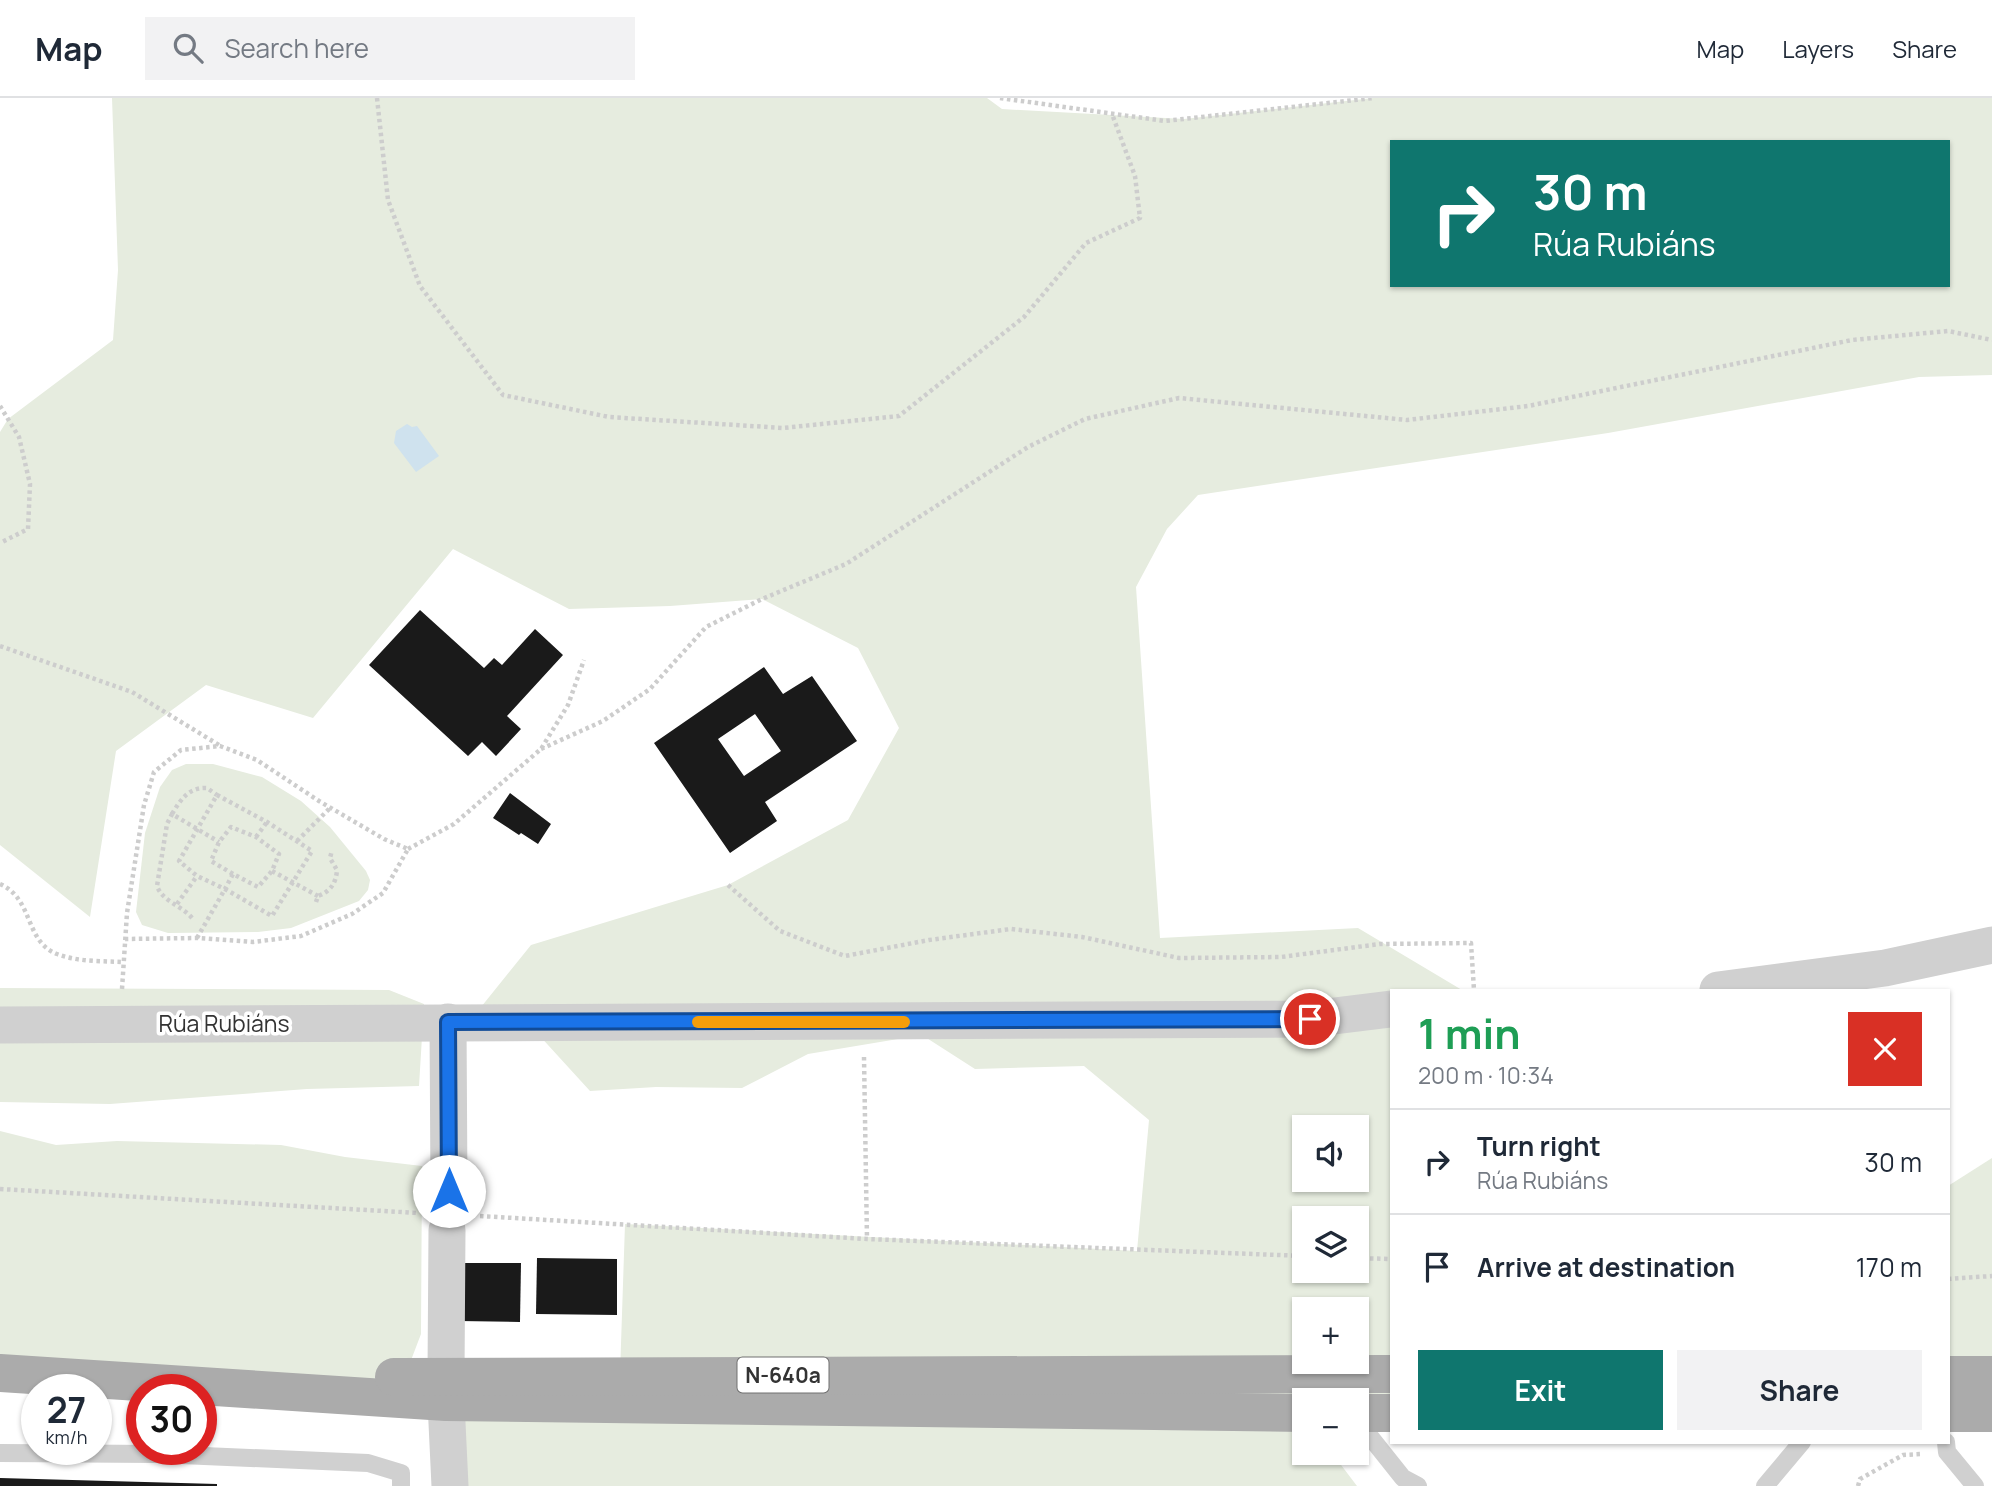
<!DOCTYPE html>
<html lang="en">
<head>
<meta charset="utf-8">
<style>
	:root { --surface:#fff; --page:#f2f2f3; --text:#1f2937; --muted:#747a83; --line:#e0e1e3; --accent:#0f766e }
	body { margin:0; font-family:Manrope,sans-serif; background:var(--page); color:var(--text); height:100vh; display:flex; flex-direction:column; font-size:26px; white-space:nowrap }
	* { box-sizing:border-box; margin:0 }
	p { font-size:23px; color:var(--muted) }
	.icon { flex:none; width:38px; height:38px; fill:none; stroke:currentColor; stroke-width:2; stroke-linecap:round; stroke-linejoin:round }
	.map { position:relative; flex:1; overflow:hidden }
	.sheet { position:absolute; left:1390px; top:891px; width:560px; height:455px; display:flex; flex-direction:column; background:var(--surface); border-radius:0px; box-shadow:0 2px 5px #0004 }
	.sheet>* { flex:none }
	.top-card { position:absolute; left:1390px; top:42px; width:560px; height:147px; border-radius:0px; box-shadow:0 2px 5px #0004; background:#0f766e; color:#fff; overflow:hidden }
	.buttons { position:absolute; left:1292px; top:1017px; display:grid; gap:14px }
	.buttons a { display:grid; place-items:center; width:77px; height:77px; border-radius:0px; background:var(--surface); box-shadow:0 2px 5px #0004; font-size:35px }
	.speed { position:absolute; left:21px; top:1276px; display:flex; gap:14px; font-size:35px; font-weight:700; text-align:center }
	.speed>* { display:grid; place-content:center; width:91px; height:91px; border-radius:50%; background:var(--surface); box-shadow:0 2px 5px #0004; line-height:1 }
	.speed small { font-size:18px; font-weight:400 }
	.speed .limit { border:10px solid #d22; background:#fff; color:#111 }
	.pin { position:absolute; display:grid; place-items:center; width:60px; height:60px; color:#fff; margin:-30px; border:4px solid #fff; border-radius:50%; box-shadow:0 2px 7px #0007 }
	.me { position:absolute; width:77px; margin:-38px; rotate:0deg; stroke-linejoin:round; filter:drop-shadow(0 0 5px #0008) }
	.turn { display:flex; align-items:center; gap:24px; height:147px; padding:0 28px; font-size:32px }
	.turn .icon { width:91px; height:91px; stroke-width:2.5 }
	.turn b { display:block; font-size:49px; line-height:60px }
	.round { display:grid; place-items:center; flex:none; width:74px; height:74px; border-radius:0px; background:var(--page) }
	.summary { display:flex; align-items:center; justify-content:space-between; height:119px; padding:0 28px }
	h1 { font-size:42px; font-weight:700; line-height:52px; color:#1e9e55 }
	.action { display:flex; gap:14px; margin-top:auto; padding:14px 28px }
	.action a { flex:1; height:80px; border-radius:0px; background:var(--accent); color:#fff; font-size:28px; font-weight:700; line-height:80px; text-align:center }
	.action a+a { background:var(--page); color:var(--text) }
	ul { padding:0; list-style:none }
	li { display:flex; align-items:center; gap:21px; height:105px; padding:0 28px; border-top:2px solid var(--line) }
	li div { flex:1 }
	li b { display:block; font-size:26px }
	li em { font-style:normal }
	header { display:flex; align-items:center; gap:42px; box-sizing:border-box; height:98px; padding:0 35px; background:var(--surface); border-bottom:2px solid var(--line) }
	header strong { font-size:33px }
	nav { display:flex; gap:38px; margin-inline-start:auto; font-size:24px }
	.search { width:490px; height:63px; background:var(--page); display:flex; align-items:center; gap:18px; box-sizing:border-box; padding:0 24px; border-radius:0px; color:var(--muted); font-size:26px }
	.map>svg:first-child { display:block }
</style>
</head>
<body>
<header>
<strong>Map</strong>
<div class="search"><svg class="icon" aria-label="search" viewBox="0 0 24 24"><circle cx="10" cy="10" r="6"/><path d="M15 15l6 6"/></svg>Search here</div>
<nav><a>Map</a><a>Layers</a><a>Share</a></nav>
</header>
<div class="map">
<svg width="1992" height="1388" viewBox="0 0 1992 1388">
	<rect width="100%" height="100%" fill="#fff"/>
	<g fill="#e6ecdf" fill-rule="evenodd">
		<path d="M112,0H987L1002,11L1184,21L1373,0H1992V277L1919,279L1608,335L1198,397L1167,431L1136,489L1160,840L1358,830L1462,892H1391V1315L1356,1302H1304V1354L1332,1355L1357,1388H450L446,1304L619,1306L625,1126L1137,1153L1149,1022L1084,968L975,971L922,937L808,956L742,990L656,989L590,993L527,924H469L531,847L728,787L848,722L899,630L858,550L762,501L670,508L569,511L453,451L313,620L206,587L116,653L90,819L0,747V334L8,321L113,242L118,172ZM1391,44H1948V187H1391ZM1304,1029H1356V1082H1304ZM1304,1120H1356V1172H1304ZM1304,1211H1356V1264H1304Z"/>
		<path d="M186,666H213L262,679L301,703L330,729L366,773L370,782L368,792L359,803L291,830L258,834L168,835L142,827L136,814L145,735L160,689L172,672Z"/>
		<path d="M0,890L389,892L424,906L419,988L307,991L110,1006L0,1004Z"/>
		<path d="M0,1033L56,1047L117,1043L281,1047L345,1059L422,1068L421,1236L405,1278L407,1301L0,1275Z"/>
		<path d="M1992,1060V1315H1948V1088Z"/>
	</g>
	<path fill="#cfe2ee" d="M407,326L412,329L417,328L439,358L416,374L394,345L396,333Z"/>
	<g fill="#1a1a1a" fill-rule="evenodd">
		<path d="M420,512L484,570L494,560L502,567L535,531L563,557L507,618L521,631L496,658L482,644L468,658L369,567Z"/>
		<path d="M764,569L783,596L812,578L857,643L765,704L777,723L730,755L654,645ZM755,616L781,653L744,678L718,641Z"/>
		<path d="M510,695L551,726L538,746L521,735L519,737L493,720Z"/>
		<path d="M537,1160L617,1161V1217L536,1216Z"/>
		<path d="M460,1165H521L520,1224L459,1223Z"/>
		<path d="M0,1380L217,1386V1388H0Z"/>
	</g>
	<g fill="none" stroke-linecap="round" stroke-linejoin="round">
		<g stroke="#cdcdcd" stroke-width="4.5" stroke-dasharray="3.5 3.5" stroke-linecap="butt">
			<path d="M377,0L388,102L420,188L503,297L609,319L783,330L899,318L1024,219L1086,145L1140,120L1135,78L1112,16"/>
			<path d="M1000,0L1165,23L1373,0"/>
			<path d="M0,308L19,339L30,386L28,431L0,445"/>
			<path d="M0,548L132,594L219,647"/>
			<path d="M541,651L603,623L650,591L706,529L762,501L846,466L1028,349L1085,321L1179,300L1407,322L1528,308L1852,242L1948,233L1992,242"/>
			<path d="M172,716C181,701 189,689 207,690L217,697"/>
			<path d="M256,739L267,724"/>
			<path d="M297,743L331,709"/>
			<path d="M408,751L454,726L541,651L568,607L584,562"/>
			<path d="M272,773L318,798"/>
			<path d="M0,786C34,801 24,843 57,856C78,864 102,863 123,864"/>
			<path d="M728,787L780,833L845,858L929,842L1011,831L1082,839L1179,860L1281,859L1380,846L1471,845L1474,892"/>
			<path d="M316,804L318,798C331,793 336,785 337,772L330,760L332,752"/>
			<path d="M177,806L197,778"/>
			<path d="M192,820C181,807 163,804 157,788L167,726L172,716L219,744"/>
			<path d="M197,840L225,791L272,818L312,753L267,724L217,697L179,763L197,778L225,791L233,776L258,789L272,773L279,756L256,739L231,729L219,744L211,763L233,776"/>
			<path d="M122,891L127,815L144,707L154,674L181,652L220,648L257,662L319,703L384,741L408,751L383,795L352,816L301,838L253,844L197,840L125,841"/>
			<path d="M864,959L867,1141"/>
			<path d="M0,1091L418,1115"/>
			<path d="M480,1118L867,1141L1304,1158"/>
			<path d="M1356,1160L1391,1161"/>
			<path d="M1948,1181L1992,1178"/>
			<path d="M1858,1388L1860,1381L1903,1357L1922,1356"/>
		</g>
		<g stroke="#d0d0d0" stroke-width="18">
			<path d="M1356,1321L1403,1380L1418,1388"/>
			<path d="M1946,1344L1947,1354L1975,1388"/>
			<path d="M0,1355L158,1356L368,1365L401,1375V1388"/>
			<path d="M1765,1388L1802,1344"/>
		</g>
		<g stroke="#d0d0d0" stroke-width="37">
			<path d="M1718,892L1885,870L1992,847"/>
			<path d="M448,924L449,1093"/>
			<path d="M0,927L1310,921L1391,911"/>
			<path d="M446,1277L447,1132"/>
			<path d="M446,1304L450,1388"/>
		</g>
		<g stroke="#ababab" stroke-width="38">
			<path d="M0,1275L446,1304L1304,1315"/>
			<path d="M1948,1277H1992"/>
			<path d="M394,1279L1391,1276"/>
			<path d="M1356,1315H1391"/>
			<path d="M1948,1315H1992"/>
		</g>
	</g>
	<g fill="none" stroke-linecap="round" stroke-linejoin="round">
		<g stroke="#114b97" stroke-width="18">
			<path id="route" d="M449,1093L448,924L1310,921"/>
		</g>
		<use href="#route" stroke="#1a73e8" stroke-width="12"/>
		<path stroke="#f59e0b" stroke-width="12" d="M698,924H904"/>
	</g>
	<g text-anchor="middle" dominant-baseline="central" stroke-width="7" stroke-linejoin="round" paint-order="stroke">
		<rect fill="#fff" stroke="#707070" stroke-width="2" x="737.5" y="1259.5" width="91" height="35" rx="5"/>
		<g font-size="21" font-weight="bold" fill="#333">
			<text x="783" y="1277">N-640a</text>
		</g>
		<g font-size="23" fill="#333" stroke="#fff">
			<text x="224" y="925">Rúa Rubiáns</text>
		</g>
	</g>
</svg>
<div class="buttons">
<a><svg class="icon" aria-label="sound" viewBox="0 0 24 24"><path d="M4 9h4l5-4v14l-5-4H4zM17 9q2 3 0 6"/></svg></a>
<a><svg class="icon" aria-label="layers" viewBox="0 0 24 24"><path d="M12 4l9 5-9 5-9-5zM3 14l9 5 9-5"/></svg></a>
<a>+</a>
<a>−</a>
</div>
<div class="speed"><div>27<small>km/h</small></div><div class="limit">30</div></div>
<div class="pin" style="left:1310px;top:921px;background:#d93025"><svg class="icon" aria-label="arrive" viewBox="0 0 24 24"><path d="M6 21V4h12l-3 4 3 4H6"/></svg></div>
<svg class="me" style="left:449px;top:1093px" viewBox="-20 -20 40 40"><circle r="19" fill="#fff"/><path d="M0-13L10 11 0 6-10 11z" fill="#1a73e8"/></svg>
<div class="top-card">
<div class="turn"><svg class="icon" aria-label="right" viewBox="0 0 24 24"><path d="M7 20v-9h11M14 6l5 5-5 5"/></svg><div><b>30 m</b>Rúa Rubiáns</div></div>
</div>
<section class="sheet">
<div class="summary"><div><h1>1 min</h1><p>200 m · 10:34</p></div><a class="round" style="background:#d93025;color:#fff"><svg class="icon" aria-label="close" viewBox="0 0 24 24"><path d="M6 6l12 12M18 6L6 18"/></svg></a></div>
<ul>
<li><svg class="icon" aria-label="right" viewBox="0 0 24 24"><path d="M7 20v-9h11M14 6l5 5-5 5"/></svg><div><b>Turn right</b><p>Rúa Rubiáns</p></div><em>30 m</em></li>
<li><svg class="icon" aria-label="arrive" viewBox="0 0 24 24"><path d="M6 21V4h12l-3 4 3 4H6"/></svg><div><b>Arrive at destination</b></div><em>170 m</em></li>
</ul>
<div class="action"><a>Exit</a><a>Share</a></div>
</section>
</div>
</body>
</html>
